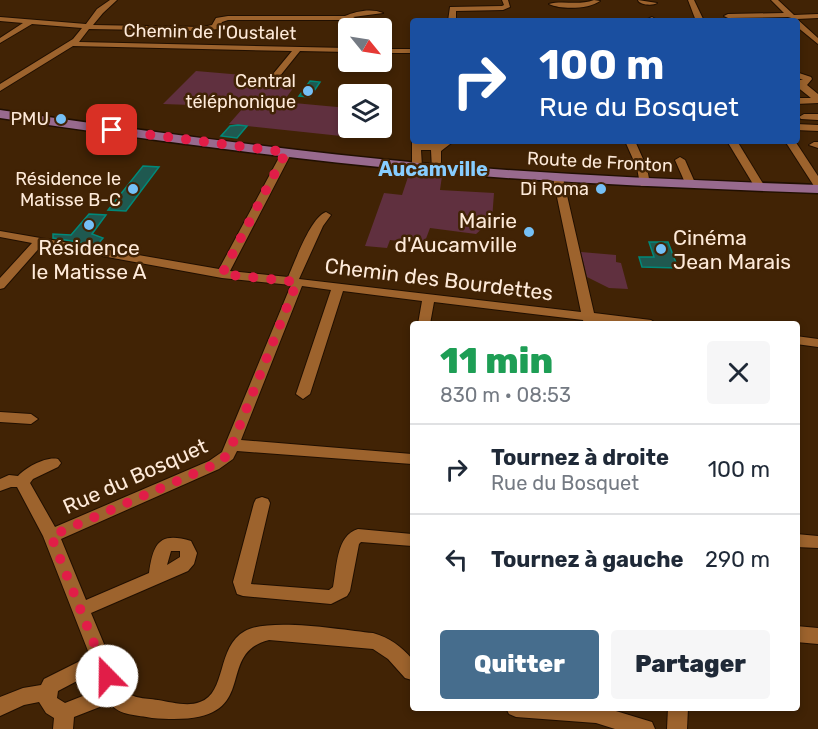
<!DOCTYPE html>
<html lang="fr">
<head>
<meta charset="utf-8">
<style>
	:root { --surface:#fff; --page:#f6f6f7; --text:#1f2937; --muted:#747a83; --line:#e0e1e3; --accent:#466d8d }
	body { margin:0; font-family:Rubik,sans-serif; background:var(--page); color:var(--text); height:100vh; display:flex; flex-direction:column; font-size:22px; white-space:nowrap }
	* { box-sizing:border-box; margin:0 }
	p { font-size:20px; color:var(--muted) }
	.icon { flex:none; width:33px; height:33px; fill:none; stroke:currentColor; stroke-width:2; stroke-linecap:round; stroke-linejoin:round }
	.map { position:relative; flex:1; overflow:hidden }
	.drawer { position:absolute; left:410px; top:321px; width:390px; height:390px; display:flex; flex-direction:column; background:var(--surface); border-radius:6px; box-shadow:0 3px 9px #0003 }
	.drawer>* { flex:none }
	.guide { position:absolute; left:410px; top:18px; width:390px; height:126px; border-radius:6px; box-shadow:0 3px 9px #0003; background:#1a4fa0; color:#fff; overflow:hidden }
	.needle { width:39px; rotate:120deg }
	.fabs { position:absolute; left:338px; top:18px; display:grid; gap:12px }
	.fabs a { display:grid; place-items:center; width:54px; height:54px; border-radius:6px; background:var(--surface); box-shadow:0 3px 9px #0003; font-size:30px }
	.pin { position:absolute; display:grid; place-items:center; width:51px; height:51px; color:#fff; margin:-26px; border-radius:12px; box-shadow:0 3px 9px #0006 }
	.me { position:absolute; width:66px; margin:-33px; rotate:338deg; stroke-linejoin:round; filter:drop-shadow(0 0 4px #0008) }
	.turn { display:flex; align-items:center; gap:21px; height:126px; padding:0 30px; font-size:27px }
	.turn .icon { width:78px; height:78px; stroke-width:2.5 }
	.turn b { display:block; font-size:42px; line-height:51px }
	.round { display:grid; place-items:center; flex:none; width:63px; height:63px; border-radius:6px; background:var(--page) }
	.headline { display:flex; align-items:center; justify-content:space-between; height:102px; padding:0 30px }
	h1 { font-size:36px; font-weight:800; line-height:45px; color:#1e9e55 }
	.action { display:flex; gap:12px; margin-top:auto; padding:12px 30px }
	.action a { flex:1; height:69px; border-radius:6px; background:var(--accent); color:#fff; font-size:24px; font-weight:800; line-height:69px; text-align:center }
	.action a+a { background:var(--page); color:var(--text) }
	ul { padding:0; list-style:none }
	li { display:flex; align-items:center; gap:18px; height:90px; padding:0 30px; border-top:2px solid var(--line) }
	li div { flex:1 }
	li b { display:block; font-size:22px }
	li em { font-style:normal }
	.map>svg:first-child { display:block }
</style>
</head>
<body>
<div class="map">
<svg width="818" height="729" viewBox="0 0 818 729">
	<rect width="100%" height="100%" fill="#412305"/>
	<g fill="#60303f">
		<path d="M196,71L243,75L237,82L294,87L283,102L348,108L349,128L341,136L229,124L251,99L243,98L219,106L163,104Z"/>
		<path d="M409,174L442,176L440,190L494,193L492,220L476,234L430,228L424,244L390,240L387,248L365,246L384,193L402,195Z"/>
		<path d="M581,252L616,255V262L621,263L628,289L609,288L587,277Z"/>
	</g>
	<g fill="#1f5950" stroke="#008979" stroke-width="1.5">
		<path d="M310,81L320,82L310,97L299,96Z"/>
		<path d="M238,125L247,126L237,138L221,136L230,126Z"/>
		<path d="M143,166L159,167L126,211L108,210Z"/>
		<path d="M89,214L106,215L92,234L103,238L97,245L53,238V234L71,235Z"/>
		<path d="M649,242H668L678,268L642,267L639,257H654Z"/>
	</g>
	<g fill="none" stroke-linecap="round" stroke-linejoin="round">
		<g stroke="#200f01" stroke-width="2">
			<g id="minor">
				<path d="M110,0H117L103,13L93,25L203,27L212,25L216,18L228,16H345C356,11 372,8 383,13L353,17L359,20L357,28H351V21L346,20H228L222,22L218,29L203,31L89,29L79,42L348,48V52L300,51L271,87L268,88L264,85L292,51L73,46L0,91V84L73,39L82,28L32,24L0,43V38L23,23L0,21V17L86,24L97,9Z"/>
				<path d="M502,0H508L510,7L503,10L456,11V21H448L450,7L502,6L504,5Z"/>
				<path d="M594,0L600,1C589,9 562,10 549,4C563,0 578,6 594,0Z"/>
				<path d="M638,0L657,3C653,6 639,5 638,0Z"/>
				<path d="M688,0H694L704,21H696Z"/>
				<path d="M771,0H778L794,15L818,14V18L797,19L818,38V44L796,26V21H792L795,19L788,17L728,18L724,16L728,14L784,13Z"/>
				<path d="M652,17L658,21H650L648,19Z"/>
				<rect x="381" y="49" width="31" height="4"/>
				<path d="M796,72L811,77L812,79L807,85L818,94V103L796,104V98H811L796,86V80H803L796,77Z"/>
				<path d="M804,114H818V120L801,119L799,117Z"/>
				<path d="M796,124L818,125V131L796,130Z"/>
				<path d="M412,139V141H421V144L454,141L441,151V171L437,172L432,169L431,150H421L422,167L417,170L413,169L412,167Z"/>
				<path d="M625,141H635L647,168L650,184L649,186H641L640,184L637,168Z"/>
				<path d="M727,141H737L765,187L764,189H756Z"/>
				<path d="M785,141H795L818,176V187L814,186Z"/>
				<path d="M814,142H818V148L809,145Z"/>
				<path d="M287,149L292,152L230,271L288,277C295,262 310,218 326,212L331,215L323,226L299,279L581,312L553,178L558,175L563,178L594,313L651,320L657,324H619L596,321V324H584L583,320L434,302L430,324H418L422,301L343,291L310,394L303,399L296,394L331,290L302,286L241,440L412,454V464L237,451L233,459L219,469L61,539L86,600L149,573C153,544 159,531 191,541L197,553L194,564L188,571L91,613L122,687C130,699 144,698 158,700C170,702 188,707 200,702C227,693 216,647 245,631C270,617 343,630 373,633C390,638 401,646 412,659V680L405,678L388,659L373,649L269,640C209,655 271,729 152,718C138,715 119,716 110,703L74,717L73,729H53L54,718L46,713L39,702L24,705L0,716V697L23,688L41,685L44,679L90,656L43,536L17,487H11L0,491V479L9,475L18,476C26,467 47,456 58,459L61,463L58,467L33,479L30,483L55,527L209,461L222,452L291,285L222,278L42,245L4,288L0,289V278L32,243L0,237V231L219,269L282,152ZM171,551H180V557L167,565ZM96,671L103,688L65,703L57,698L58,691Z"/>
				<path d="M680,157L685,160L696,185L695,187H687L686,185L675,160Z"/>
				<path d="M796,336L818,339V347L796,344Z"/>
				<path d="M0,412L31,414L38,419L31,424L0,422Z"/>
				<path d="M262,497L268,499L270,503L251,584L329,590L333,587C337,568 336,535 358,529L412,534V546L361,542L359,544L350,591L347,596L331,604L243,596L237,594L233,582L254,503L256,499Z"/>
				<path d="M796,534L818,536V548L796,547Z"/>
				<path d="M796,626L818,628V644L796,642Z"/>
				<path d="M506,708H606L652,722L655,729H615L596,723L516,717L509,714Z"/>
				<path d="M668,708H688L687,729H667Z"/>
			</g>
		</g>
		<g stroke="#200f01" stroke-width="3">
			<path id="major" d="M0,110C139,130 279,150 419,163C552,175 685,180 818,185V193C685,188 552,183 419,171C279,158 139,138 0,118Z"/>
		</g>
		<use href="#minor" fill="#9d632d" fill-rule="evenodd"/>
		<use href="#major" fill="#986a8e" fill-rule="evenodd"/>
	</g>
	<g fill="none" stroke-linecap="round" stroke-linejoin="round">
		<path stroke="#e11d48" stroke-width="10" stroke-dasharray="0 18" d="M107,676L51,536L214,465L228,455L297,282L222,274L286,152L112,130"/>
	</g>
	<g fill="#75c0f6" stroke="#412305" stroke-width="2">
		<circle cx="308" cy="91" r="6"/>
		<circle cx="61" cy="119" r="6"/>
		<circle cx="133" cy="189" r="6"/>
		<circle cx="601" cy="189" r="6"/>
		<circle cx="89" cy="225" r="6"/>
		<circle cx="529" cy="232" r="6"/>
		<circle cx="661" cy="249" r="6"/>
	</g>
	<g text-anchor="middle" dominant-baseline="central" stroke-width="5" stroke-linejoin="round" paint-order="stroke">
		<g font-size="18" fill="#feead9" stroke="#412305">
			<text transform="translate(210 32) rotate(1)">Chemin de l'Oustalet</text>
			<text transform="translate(600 162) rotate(3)">Route de Fronton</text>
		</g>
		<g font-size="18" fill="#feead9" stroke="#412305" text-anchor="end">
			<text x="296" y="81">Central<tspan x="296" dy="21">téléphonique</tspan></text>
			<text x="49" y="119">PMU</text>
			<text x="121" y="179">Résidence le<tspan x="121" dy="21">Matisse B-C</tspan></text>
			<text x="589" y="189">Di Roma</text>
		</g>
		<g font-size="20" font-weight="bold" fill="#87cdff" stroke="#412305">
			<text x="433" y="169">Aucamville</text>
		</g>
		<g font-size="21" fill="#feead9" stroke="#412305" text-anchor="end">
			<text x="517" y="220">Mairie<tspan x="517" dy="24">d'Aucamville</tspan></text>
			<text x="673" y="237" text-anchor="start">Cinéma<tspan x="673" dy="24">Jean Marais</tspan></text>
			<text x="89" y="247" text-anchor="middle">Résidence<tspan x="89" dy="24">le Matisse A</tspan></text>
		</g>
		<g font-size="21" fill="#feead9" stroke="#412305">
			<text transform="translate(439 279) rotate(7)">Chemin des Bourdettes</text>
			<text transform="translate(135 476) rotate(-24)">Rue du Bosquet</text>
		</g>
	</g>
</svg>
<div class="fabs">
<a><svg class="needle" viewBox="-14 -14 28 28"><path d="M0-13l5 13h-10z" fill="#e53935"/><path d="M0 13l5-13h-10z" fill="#747a83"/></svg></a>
<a><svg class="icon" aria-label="layers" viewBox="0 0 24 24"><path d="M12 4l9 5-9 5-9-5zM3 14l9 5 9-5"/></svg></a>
</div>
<div class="pin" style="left:112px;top:130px;background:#d93025"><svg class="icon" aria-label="arrive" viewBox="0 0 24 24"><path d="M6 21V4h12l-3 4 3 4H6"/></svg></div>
<svg class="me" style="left:107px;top:676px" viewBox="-20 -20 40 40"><circle r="19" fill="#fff"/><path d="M0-13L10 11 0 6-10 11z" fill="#e11d48"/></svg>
<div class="guide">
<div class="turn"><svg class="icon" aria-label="right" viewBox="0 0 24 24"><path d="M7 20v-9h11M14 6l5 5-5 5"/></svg><div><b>100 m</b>Rue du Bosquet</div></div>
</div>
<section class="drawer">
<div class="headline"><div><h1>11 min</h1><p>830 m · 08:53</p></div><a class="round"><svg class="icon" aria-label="close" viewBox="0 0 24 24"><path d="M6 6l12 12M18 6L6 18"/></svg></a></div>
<ul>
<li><svg class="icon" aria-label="right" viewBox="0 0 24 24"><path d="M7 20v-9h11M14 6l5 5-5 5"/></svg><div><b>Tournez à droite</b><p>Rue du Bosquet</p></div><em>100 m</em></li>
<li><svg class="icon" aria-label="left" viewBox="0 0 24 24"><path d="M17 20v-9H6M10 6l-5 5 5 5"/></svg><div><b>Tournez à gauche</b></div><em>290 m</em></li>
</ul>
<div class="action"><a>Quitter</a><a>Partager</a></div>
</section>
</div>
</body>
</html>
